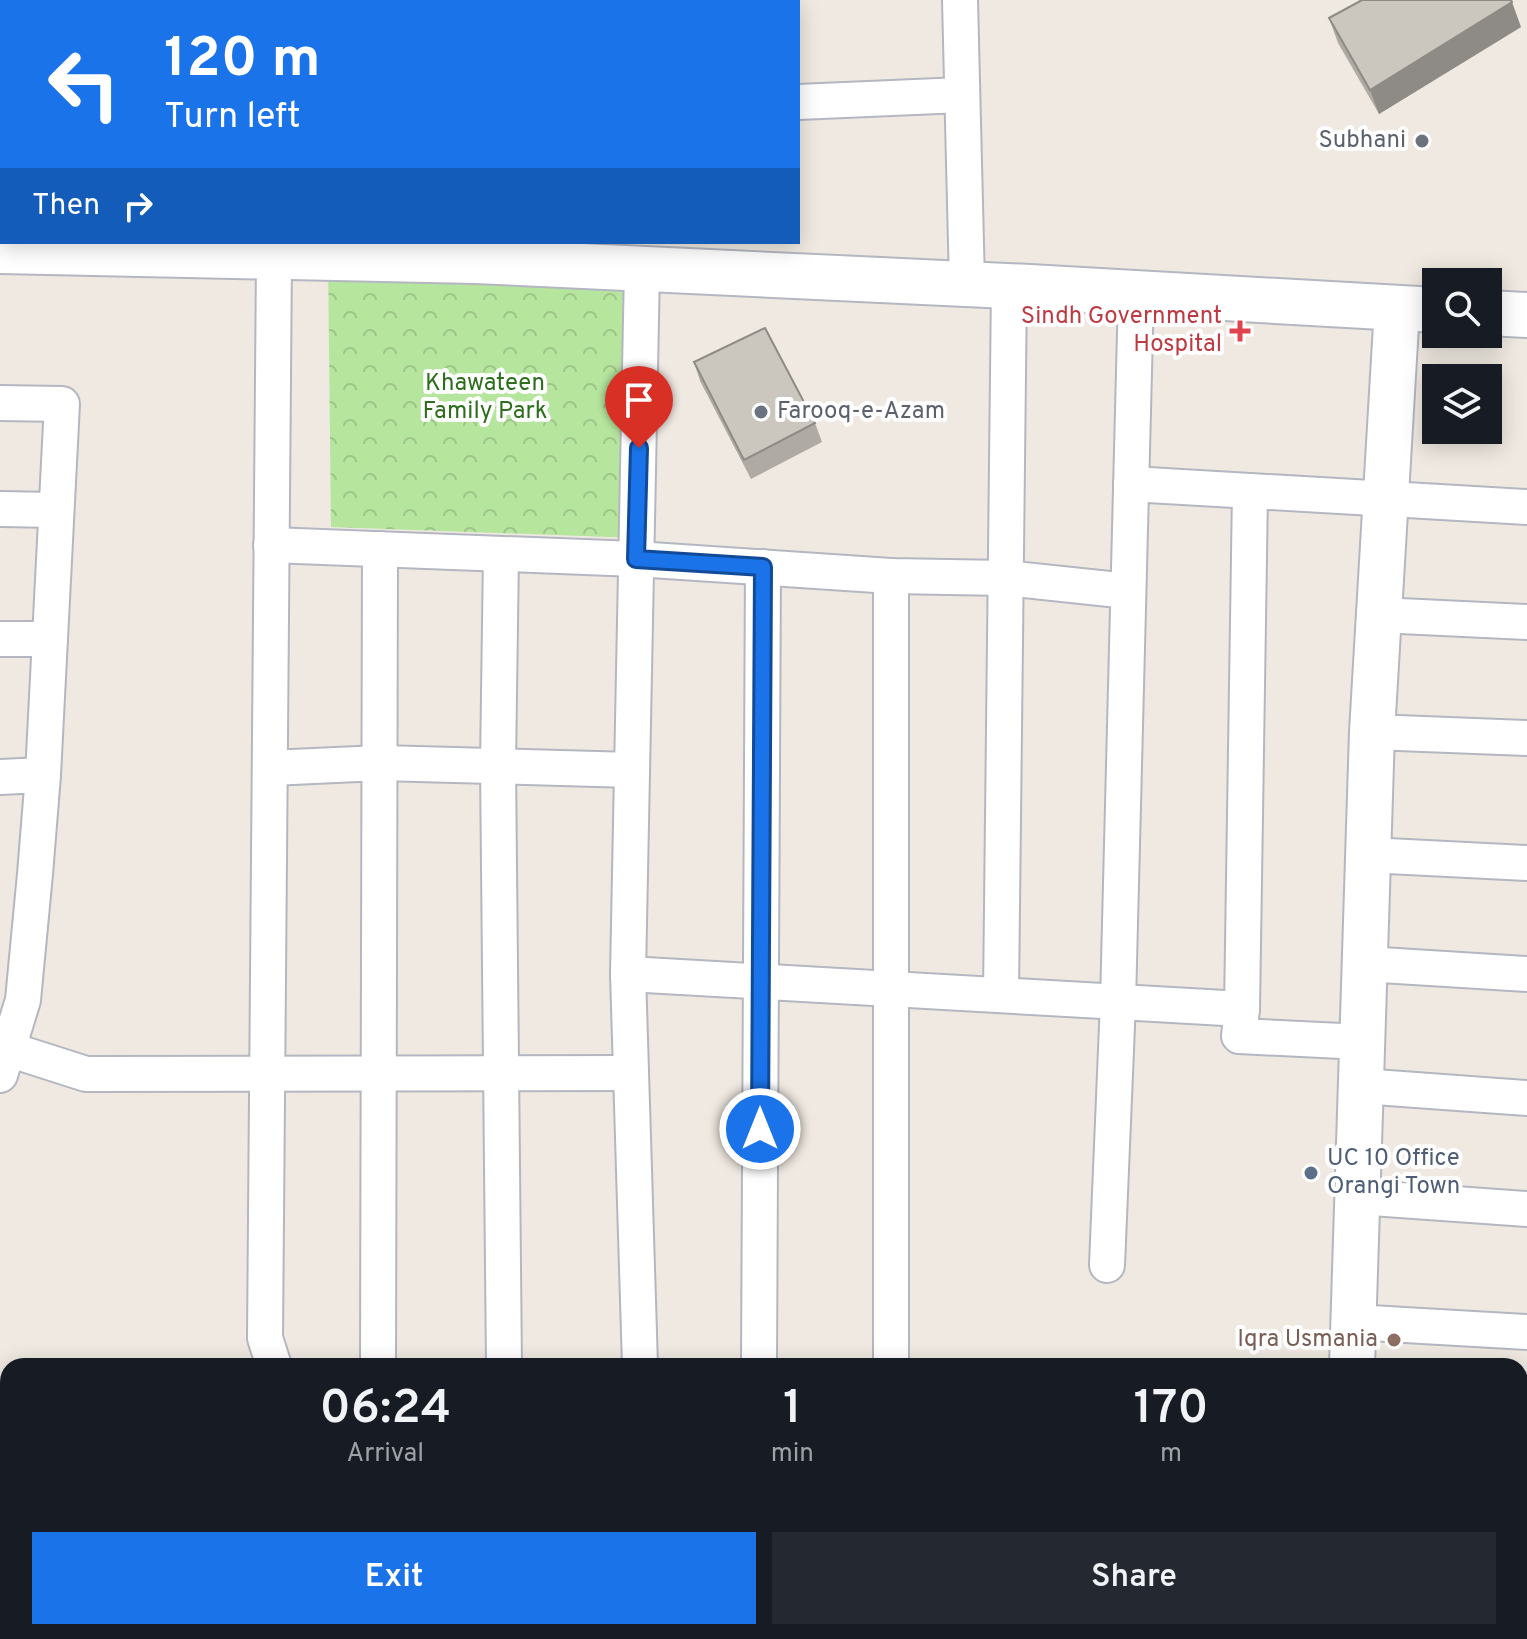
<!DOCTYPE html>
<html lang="en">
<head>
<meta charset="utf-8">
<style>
	:root { --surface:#171b24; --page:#242831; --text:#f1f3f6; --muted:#9ea1a6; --accent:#1a73e8 }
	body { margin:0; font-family:Overpass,sans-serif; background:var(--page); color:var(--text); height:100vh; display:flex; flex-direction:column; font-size:30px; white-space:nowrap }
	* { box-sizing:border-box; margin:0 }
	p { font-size:26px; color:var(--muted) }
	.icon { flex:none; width:44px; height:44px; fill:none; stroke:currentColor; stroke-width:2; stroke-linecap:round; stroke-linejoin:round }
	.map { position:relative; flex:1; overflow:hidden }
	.side { position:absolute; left:0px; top:1358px; width:1528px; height:282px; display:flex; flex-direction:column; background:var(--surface); border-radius:24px 24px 0 0; box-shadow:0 4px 20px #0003 }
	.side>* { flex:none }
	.hud { position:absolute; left:0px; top:0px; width:800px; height:244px; box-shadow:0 4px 20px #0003; background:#1a73e8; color:#fff; overflow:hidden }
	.buttons { position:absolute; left:1422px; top:268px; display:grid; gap:16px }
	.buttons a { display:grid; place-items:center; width:80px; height:80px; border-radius:0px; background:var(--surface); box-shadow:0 4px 20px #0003; font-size:40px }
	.pin { position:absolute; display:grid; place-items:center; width:68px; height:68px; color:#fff; margin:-82px -34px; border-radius:50% 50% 50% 0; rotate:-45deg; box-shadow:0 0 8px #0007 }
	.pin .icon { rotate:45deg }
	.me { position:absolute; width:88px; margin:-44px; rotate:0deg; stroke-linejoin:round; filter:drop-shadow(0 0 6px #0008) }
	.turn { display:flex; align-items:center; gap:28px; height:168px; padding:0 32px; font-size:36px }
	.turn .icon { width:104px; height:104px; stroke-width:2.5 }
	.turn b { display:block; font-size:56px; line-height:68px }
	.then { display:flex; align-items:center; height:76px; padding:0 32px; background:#0003; gap:16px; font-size:30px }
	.eta { display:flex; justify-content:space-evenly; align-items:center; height:136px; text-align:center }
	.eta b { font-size:48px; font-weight:600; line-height:56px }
	.cta { display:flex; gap:16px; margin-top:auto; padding:16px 32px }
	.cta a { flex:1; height:92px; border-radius:0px; background:var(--accent); color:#fff; font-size:32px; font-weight:600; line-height:92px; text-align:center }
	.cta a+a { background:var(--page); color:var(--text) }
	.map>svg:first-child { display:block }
</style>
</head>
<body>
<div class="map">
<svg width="1527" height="1639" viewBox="0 0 1527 1639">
	<defs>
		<pattern id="forest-crowns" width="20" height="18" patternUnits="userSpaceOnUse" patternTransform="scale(2)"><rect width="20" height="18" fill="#b6e59e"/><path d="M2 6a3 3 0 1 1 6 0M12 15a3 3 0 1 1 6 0" fill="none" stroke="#9dc588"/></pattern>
	</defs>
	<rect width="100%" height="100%" fill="#efe9e1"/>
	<g fill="url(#forest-crowns)">
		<path d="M328,258L642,269L637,538L331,527Z"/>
		<path d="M1520,1604L1527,1605V1639H1179L1180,1632H1520Z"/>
	</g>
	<path fill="#c9ec9a" d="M421,1632H1164L1163,1639H411Z"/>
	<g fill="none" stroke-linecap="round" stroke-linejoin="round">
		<g stroke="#b4b7c1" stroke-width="38">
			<g id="street">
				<path d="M454,0V2"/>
				<path d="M960,0L967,284"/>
				<path d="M798,102L962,95"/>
				<path d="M274,257L265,1338L274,1366"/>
				<path d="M0,403L62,404L43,775L35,874L23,1000L0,1075"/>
				<path d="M1131,484L1527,507"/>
				<path d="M0,509L56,510"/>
				<path d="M271,545L636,559L891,576L1006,578L1128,591"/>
				<path d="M501,554L498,765L504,1366"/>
				<path d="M891,576V1366"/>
				<path d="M1379,615L1527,622"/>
				<path d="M0,639H50"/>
				<path d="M1372,732L1527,738"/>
				<path d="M270,768L380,763L632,770"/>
				<path d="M0,777L43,775"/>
				<path d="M1368,855L1527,863"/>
				<path d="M1365,964L1527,974"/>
				<path d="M628,974L1242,1009L1239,1036L1362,1042"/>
				<path d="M1001,995L1009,286"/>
				<path d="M1242,1009L1250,491"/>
				<path d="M8,1049L86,1074L631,1073"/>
				<path d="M1361,1086L1527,1098"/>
				<path d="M1358,1197L1527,1209"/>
				<path d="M1107,1265L1118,1002L1136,293"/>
				<path d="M1353,1322L1527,1332"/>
				<path d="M378,1366L380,549"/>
				<path d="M640,1366L628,974L642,269"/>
				<path d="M759,1366L763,567"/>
				<path d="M1520,1604L1527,1605"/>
				<path d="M87,1639V1632"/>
				<path d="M233,1639V1632"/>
				<path d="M388,1639L395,1632"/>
				<path d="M1179,1639L1180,1632"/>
			</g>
		</g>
		<g stroke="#b4b7c1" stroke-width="48">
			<g id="secondary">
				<path d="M66,0V2"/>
				<path d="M0,251L476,261L1030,287L1436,310"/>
				<path d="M1488,313L1527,315"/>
				<path d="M1352,1366L1372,732L1397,308"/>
				<path d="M1520,1468L1527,1469"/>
			</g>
		</g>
		<use href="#street" stroke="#fff" stroke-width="34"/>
		<use href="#secondary" stroke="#fff" stroke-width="44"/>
	</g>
	<g fill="#afaba4">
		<path d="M1329,18L1521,27L1379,114L1338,43Z"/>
		<path d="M694,362L815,423L822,442L751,479L700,381Z"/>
	</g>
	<path fill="#8e8b86" d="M1512,2L1521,27L1379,114L1370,90Z"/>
	<g fill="#cbc7bf" stroke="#8e8b86" stroke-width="2">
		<path d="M1362,0H1511L1512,2L1370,90L1329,18Z"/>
		<path d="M765,328L815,423L744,460L694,362Z"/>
	</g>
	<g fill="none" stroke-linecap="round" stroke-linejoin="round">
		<g stroke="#114b97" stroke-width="20">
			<path id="route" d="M639,448L636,559L763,567L760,1129"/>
		</g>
		<use href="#route" stroke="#1a73e8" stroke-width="14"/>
	</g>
	<g fill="#6b7280" stroke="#fff" stroke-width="3">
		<circle cx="1422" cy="141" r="8"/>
		<circle cx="761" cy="412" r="8"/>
	</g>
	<path fill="#e0444e" stroke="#fff" stroke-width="3" d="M1236 319h8v8h8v8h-8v8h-8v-8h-8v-8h8z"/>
	<circle fill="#5c6f8a" stroke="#fff" stroke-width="3" cx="1311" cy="1173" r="8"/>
	<circle fill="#8d6e63" stroke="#fff" stroke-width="3" cx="1394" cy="1340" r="8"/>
	<g text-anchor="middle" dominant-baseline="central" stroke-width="8" stroke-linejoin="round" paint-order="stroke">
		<g font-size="24" fill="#5b616d" stroke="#fff" text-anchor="end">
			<text x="1406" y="141">Subhani</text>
			<text x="777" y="412" text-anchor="start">Farooq-e-Azam</text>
		</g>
		<g font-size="24" fill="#be3a42" stroke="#fff" text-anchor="end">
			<text x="1222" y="317">Sindh Government<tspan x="1222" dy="28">Hospital</tspan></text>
		</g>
		<g font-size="24" fill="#2c6e1b" stroke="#fff">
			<text x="485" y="384">Khawateen<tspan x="485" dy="28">Family Park</tspan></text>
		</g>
		<g font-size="24" fill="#4e5e75" stroke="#fff" text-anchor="start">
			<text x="1327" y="1159">UC 10 Office<tspan x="1327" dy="28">Orangi Town</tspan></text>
		</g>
		<g font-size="24" fill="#785e54" stroke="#fff" text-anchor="end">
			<text x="1378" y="1340">Iqra Usmania</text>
		</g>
	</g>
</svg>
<div class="buttons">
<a><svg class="icon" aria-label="search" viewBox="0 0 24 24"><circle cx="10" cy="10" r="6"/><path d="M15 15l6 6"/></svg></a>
<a><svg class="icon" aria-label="layers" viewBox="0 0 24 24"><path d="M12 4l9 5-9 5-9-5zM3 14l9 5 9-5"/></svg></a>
</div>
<div class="pin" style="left:639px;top:448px;background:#d93025"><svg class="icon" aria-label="arrive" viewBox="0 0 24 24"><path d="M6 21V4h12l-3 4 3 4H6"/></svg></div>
<svg class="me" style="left:760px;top:1129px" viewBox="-20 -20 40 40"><circle r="17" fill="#1a73e8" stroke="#fff" stroke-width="3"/><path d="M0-11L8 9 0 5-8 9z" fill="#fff"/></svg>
<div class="hud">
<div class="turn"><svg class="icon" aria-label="left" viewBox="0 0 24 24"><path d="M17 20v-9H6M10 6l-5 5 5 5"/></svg><div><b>120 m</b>Turn left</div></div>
<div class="then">Then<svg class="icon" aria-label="right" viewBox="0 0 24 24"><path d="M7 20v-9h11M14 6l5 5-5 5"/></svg></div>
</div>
<section class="side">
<div class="eta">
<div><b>06:24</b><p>Arrival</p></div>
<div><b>1</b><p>min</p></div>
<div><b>170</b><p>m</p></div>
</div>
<div class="cta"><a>Exit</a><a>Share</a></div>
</section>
</div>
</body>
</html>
